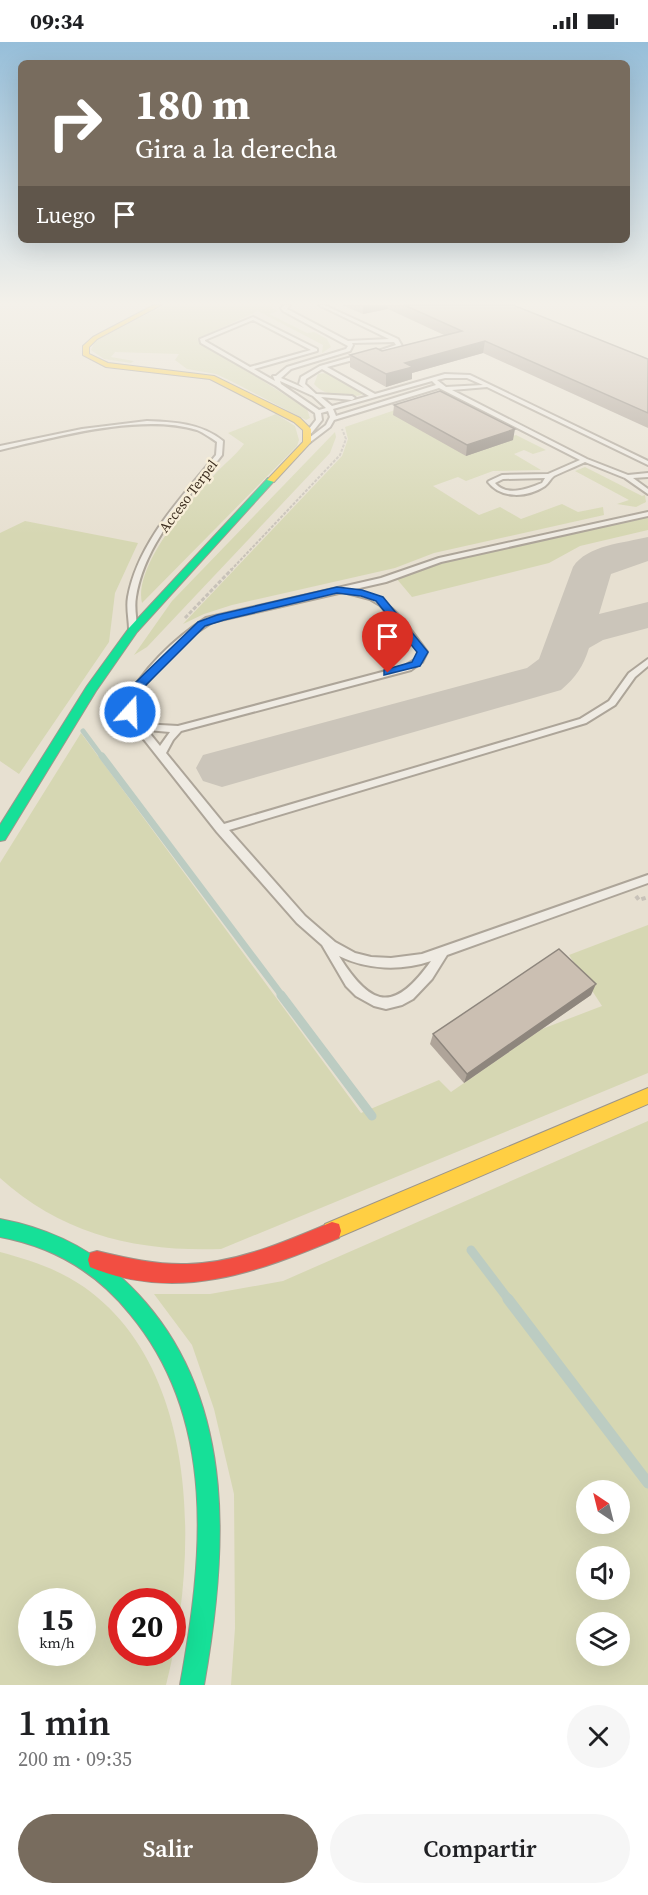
<!DOCTYPE html>
<html lang="es">
<head>
<meta charset="utf-8">
<style>
	:root { --surface:#fff; --page:#f6f6f6; --text:#202124; --muted:#757577; --accent:#786c5e }
	body { margin:0; font-family:"Source Serif 4",serif; background:var(--page); color:var(--text); height:100vh; display:flex; flex-direction:column; font-size:22px; white-space:nowrap }
	* { box-sizing:border-box; margin:0 }
	p { font-size:20px; color:var(--muted) }
	.icon { flex:none; width:33px; height:33px; fill:none; stroke:currentColor; stroke-width:2; stroke-linecap:round; stroke-linejoin:round }
	.map { position:relative; height:1643px; overflow:hidden }
	.side { display:flex; flex-direction:column; background:var(--surface); flex:1 }
	.side>* { flex:none }
	.hud { position:absolute; left:18px; top:18px; width:612px; height:183px; border-radius:9px; box-shadow:0 6px 24px #0002; background:#786c5e; color:#fff; overflow:hidden }
	.needle { width:39px; rotate:325deg }
	.buttons { position:absolute; left:576px; top:1438px; display:grid; gap:12px }
	.buttons a { display:grid; place-items:center; width:54px; height:54px; border-radius:50%; background:var(--surface); box-shadow:0 6px 24px #0002; font-size:30px }
	.speed { position:absolute; left:18px; top:1546px; display:flex; gap:12px; font-size:30px; font-weight:700; text-align:center }
	.speed>* { display:grid; place-content:center; width:78px; height:78px; border-radius:50%; background:var(--surface); box-shadow:0 6px 24px #0002; line-height:1 }
	.speed small { font-size:15px; font-weight:400 }
	.speed .limit { border:9px solid #d22; background:#fff; color:#111 }
	.pin { position:absolute; display:grid; place-items:center; width:51px; height:51px; color:#fff; margin:-62px -26px; border-radius:50% 50% 50% 0; rotate:-45deg; box-shadow:0 0 6px #0007 }
	.pin .icon { rotate:45deg }
	.me { position:absolute; width:66px; margin:-33px; rotate:20deg; stroke-linejoin:round; filter:drop-shadow(0 0 4px #0008) }
	.turn { display:flex; align-items:center; gap:21px; height:126px; padding:0 18px; font-size:27px }
	.turn .icon { width:78px; height:78px; stroke-width:2.5 }
	.turn b { display:block; font-size:42px; line-height:51px }
	.then { display:flex; align-items:center; height:57px; padding:0 18px; background:#0003; gap:12px; font-size:22px }
	.round { display:grid; place-items:center; flex:none; width:63px; height:63px; border-radius:32px; background:var(--page) }
	.summary { display:flex; align-items:center; justify-content:space-between; height:102px; padding:0 18px }
	h1 { font-size:36px; font-weight:600; line-height:45px }
	.action { display:flex; gap:12px; margin-top:auto; padding:12px 18px }
	.action a { flex:1; height:69px; border-radius:36px; background:var(--accent); color:#fff; font-size:24px; font-weight:600; line-height:69px; text-align:center }
	.action a+a { background:var(--page); color:var(--text) }
	.status { display:flex; justify-content:space-between; align-items:center; height:42px; padding:0 30px; background:var(--surface); direction:ltr }
	.status svg { height:16px; fill:currentColor }
	.map>svg:first-child { display:block }
</style>
</head>
<body>
<div class="status"><b>09:34</b><svg viewBox="0 0 49 12"><path d="M0 12V9h3v3zM5 12V6h3v6zM10 12V3h3v9zM15 12V0h3v12zM26 1h20v11H26zM47 4h2v5h-2z"/></svg></div>
<div class="map">
<svg width="648" height="1643" viewBox="0 0 648 1643">
	<rect width="100%" height="100%" fill="#e7e0d1"/>
	<g fill="#d6d7b3" fill-rule="evenodd">
		<path d="M165,263H274L270,265L278,269L269,272L307,291L314,290L327,297L331,305L322,311L323,303L258,269L197,297L307,367L310,376L306,378L231,339L216,332L187,327L175,318L179,312L115,310L111,315L134,319L131,321L104,317L91,308L95,299Z"/>
		<path d="M326,331L363,350V352C349,358 324,354 314,342L318,332Z"/>
		<path d="M401,366L509,395L516,393L546,408L533,412L524,408L514,412L541,428L493,429L466,439L458,435L433,444L479,473L500,465L521,477L562,462L578,470L603,465L604,473L434,511L395,526L232,563L204,572L183,582L342,414L348,397L345,385Z"/>
		<path d="M276,372L295,384L299,398L297,404L142,561C133,524 191,458 215,432C224,422 236,413 244,402L228,391Z"/>
		<path d="M335,390L336,395L330,411L147,605L134,613L172,559Z"/>
		<path d="M585,425L642,454L645,453L646,460L636,465L617,462L629,458L575,429Z"/>
		<path d="M648,474V488L580,504L549,521L412,555L396,536L451,518Z"/>
		<path d="M25,479L138,501L115,551L109,600L19,732L0,719V491Z"/>
		<path d="M81,691L361,1071L439,1038L451,1050L542,987L602,964L569,913L648,883V1031L221,1207C138,1210 63,1193 0,1136V821Z"/>
		<path d="M648,1079V1643H231L235,1586L234,1452L214,1367L192,1303L154,1252H210L283,1239ZM586,1449H620V1482H586ZM586,1515H620V1548H586ZM586,1581H620V1614H586Z"/>
		<path d="M0,1210C30,1218 58,1227 84,1245C202,1328 198,1519 166,1643H0ZM32,1560H82V1611H32ZM122,1560H172V1611H122Z"/>
	</g>
	<g fill="none" stroke-linecap="round" stroke-linejoin="round">
		<path stroke="#bcccc2" stroke-width="5" d="M83,689L103,716"/>
		<path stroke="#bcccc2" stroke-width="7" d="M102,714L283,955"/>
		<g stroke="#bcccc2" stroke-width="9">
			<path d="M281,953L372,1074"/>
			<path d="M471,1208L509,1258"/>
		</g>
		<path stroke="#bcccc2" stroke-width="11" d="M508,1257L648,1441"/>
		<path fill="#cbc5ba" fill-rule="evenodd" d="M648,495V519L611,532L599,572L648,560V586L603,598L589,606C583,625 576,635 561,648L222,745L203,739L196,726L203,713L527,626L539,617L573,525C587,503 624,501 648,495Z"/>
		<g stroke="#ada599" stroke-width="4">
			<g id="lane">
				<path d="M285,263H290L287,267L348,299L389,297L319,263H324L398,297L402,304L380,312L378,309L396,303L394,300L352,301L353,303L350,309L291,327L281,336L304,346L299,342L301,335L320,324L362,312L364,315L327,325L375,352L445,332L470,333L648,419V423L646,422L487,345L452,348L587,417L628,433L648,431V435L633,436L648,447V452L625,436L585,420C575,425 564,429 554,434C550,437 549,441 545,444C527,456 501,457 488,440L489,439L502,433L548,432L580,418L439,346L334,378L330,385L309,401H305V399L326,383L330,375L328,369L321,371L322,378L310,393H306L305,392L316,378L315,371L276,344L201,301L200,297L253,275L317,307V309L254,327L275,339L273,334H276L287,325L346,307L348,304L283,269L281,266ZM253,278L311,308L250,325L205,299V298ZM322,327L369,354L332,364L321,355L352,358L355,356L352,354L316,352L305,342L306,337ZM445,336H467L483,343L446,345L437,338ZM280,339L313,354L326,366L319,368L281,342ZM432,339L436,343L336,374L333,367ZM545,436L542,441C527,447 507,455 495,441L503,437Z"/>
				<path d="M147,379C174,380 201,381 223,399L222,413C189,456 145,499 136,555C134,566 137,577 137,588L133,590L129,588C129,577 126,566 128,555C138,500 182,455 216,413L217,400C211,396 204,391 197,388C140,371 57,395 0,408V404L82,387Z"/>
				<path d="M648,470V474L441,520L386,540L351,548C390,554 405,580 427,610L422,620L411,628L181,689L173,698L166,711L224,782L580,677L609,659L629,631L648,617V624L635,635L615,663L586,681L229,788L305,874L335,900L355,911L371,915L391,916L422,912L648,833V841L447,913L432,937L413,957L402,963L386,967L374,964L356,954L346,944L322,903L297,881L217,790L131,681L125,662C141,628 174,597 206,576L381,536L439,516ZM343,550L370,557L380,563L396,579L419,610L416,617L405,624L178,684L142,682L138,678L133,662L145,643L167,618L191,594L212,580ZM147,688L170,690L160,704ZM339,914C368,928 401,929 431,919C395,970 372,967 339,914Z"/>
			</g>
		</g>
		<g stroke="#9c958a" stroke-width="2">
			<g id="fast">
				<path d="M268,436L275,438L137,590L96,649L5,798L0,799V783L87,644L129,586Z"/>
				<path d="M0,1177C59,1188 107,1215 146,1261C237,1367 227,1514 204,1643H180C203,1517 218,1378 130,1272C96,1230 54,1205 0,1195Z"/>
			</g>
		</g>
		<g stroke="#9c958a" stroke-width="2">
			<g id="slow">
				<path d="M154,263H161L97,297L89,305V312L108,321L214,334L300,376L311,387V400L274,440L267,438L303,400V388L294,380L210,337L106,325L83,313V304L93,295Z"/>
				<path d="M648,1046V1062L332,1198L325,1196L323,1189L325,1182Z"/>
			</g>
		</g>
		<g stroke="#9c958a" stroke-width="2">
			<path id="jam" d="M332,1180L339,1182L341,1189L339,1196C257,1230 178,1261 90,1225L88,1218L90,1211L97,1209C126,1216 157,1223 187,1222C238,1221 286,1199 332,1180Z"/>
		</g>
		<path stroke="#c8c2b9" stroke-width="2" stroke-dasharray="3 1.5" stroke-linecap="butt" d="M231,528L340,413L346,397L342,387"/>
		<path stroke="#c8c2b9" stroke-width="3" stroke-dasharray="4 2" stroke-linecap="butt" d="M185,576L232,527"/>
		<path stroke="#c8c2b9" stroke-width="4" stroke-dasharray="4.5 3" stroke-linecap="butt" d="M636,854L639,858L648,855"/>
		<use href="#lane" fill="#efebe3" fill-rule="evenodd"/>
		<use href="#fast" fill="#16e098" fill-rule="evenodd"/>
		<use href="#slow" fill="#ffcf43" fill-rule="evenodd"/>
		<use href="#jam" fill="#f24e42" fill-rule="evenodd"/>
	</g>
	<g fill="#afa499">
		<path d="M342,263H513L648,317V386L483,311L412,331V337L386,345L350,325V313L382,309L444,293L388,267L363,272Z"/>
		<path d="M394,363L513,398L466,414L393,373Z"/>
		<path d="M591,953L464,1041L430,1002L433,992Z"/>
	</g>
	<g fill="#8e867d">
		<path d="M363,263H388V267L363,272Z"/>
		<path d="M485,299L483,311L412,331V337L386,345V332L405,321Z"/>
		<path d="M515,387L513,398L466,414L467,403Z"/>
		<path d="M596,942L591,953L464,1041L467,1032Z"/>
	</g>
	<g fill="#cbbfb2" stroke="#8e867d" stroke-width="1.5">
		<path d="M404,263H513L648,317V371L485,299L405,321L413,325L386,332L350,313L376,306L382,309L462,289Z"/>
		<path d="M440,349L515,387L467,403L394,363Z"/>
		<path d="M559,907L596,942L467,1032L433,992Z"/>
	</g>
	<linearGradient id="sky" x2="0" y2="1"><stop stop-color="#96bed9"/><stop offset="0.53" stop-color="#f4f1ea"/><stop offset="1" stop-color="#f4f1ea" stop-opacity="0"/></linearGradient>
	<rect width="648" height="493" fill="url(#sky)"/>
	<path fill="#1a73e8" stroke="#114b97" stroke-width="1.5" d="M337,545L362,548L383,555L428,610L420,624L384,633V628L412,620L417,610L376,559L361,554L337,551L224,578L205,584L143,646L137,655L134,673H126V654L135,641L198,580L217,573Z"/>
	<g text-anchor="middle" dominant-baseline="central" stroke-width="5" stroke-linejoin="round" paint-order="stroke">
		<g font-size="14" fill="#3d2e20" stroke="#f7eed8">
			<text transform="translate(188 454) rotate(-53)">Acceso Terpel</text>
		</g>
	</g>
</svg>
<div class="buttons">
<a><svg class="needle" viewBox="-14 -14 28 28"><path d="M0-13l5 13h-10z" fill="#e53935"/><path d="M0 13l5-13h-10z" fill="#757577"/></svg></a>
<a><svg class="icon" aria-label="sound" viewBox="0 0 24 24"><path d="M4 9h4l5-4v14l-5-4H4zM17 9q2 3 0 6"/></svg></a>
<a><svg class="icon" aria-label="layers" viewBox="0 0 24 24"><path d="M12 4l9 5-9 5-9-5zM3 14l9 5 9-5"/></svg></a>
</div>
<div class="speed"><div>15<small>km/h</small></div><div class="limit">20</div></div>
<div class="pin" style="left:388px;top:631px;background:#d93025"><svg class="icon" aria-label="arrive" viewBox="0 0 24 24"><path d="M6 21V4h12l-3 4 3 4H6"/></svg></div>
<svg class="me" style="left:130px;top:670px" viewBox="-20 -20 40 40"><circle r="17" fill="#1a73e8" stroke="#fff" stroke-width="3"/><path d="M0-11L8 9 0 5-8 9z" fill="#fff"/></svg>
<div class="hud">
<div class="turn"><svg class="icon" aria-label="right" viewBox="0 0 24 24"><path d="M7 20v-9h11M14 6l5 5-5 5"/></svg><div><b>180 m</b>Gira a la derecha</div></div>
<div class="then">Luego<svg class="icon" aria-label="arrive" viewBox="0 0 24 24"><path d="M6 21V4h12l-3 4 3 4H6"/></svg></div>
</div>
</div>
<section class="side">
<div class="summary"><div><h1>1 min</h1><p>200 m · 09:35</p></div><a class="round"><svg class="icon" aria-label="close" viewBox="0 0 24 24"><path d="M6 6l12 12M18 6L6 18"/></svg></a></div>
<div class="action"><a>Salir</a><a>Compartir</a></div>
</section>
</body>
</html>
